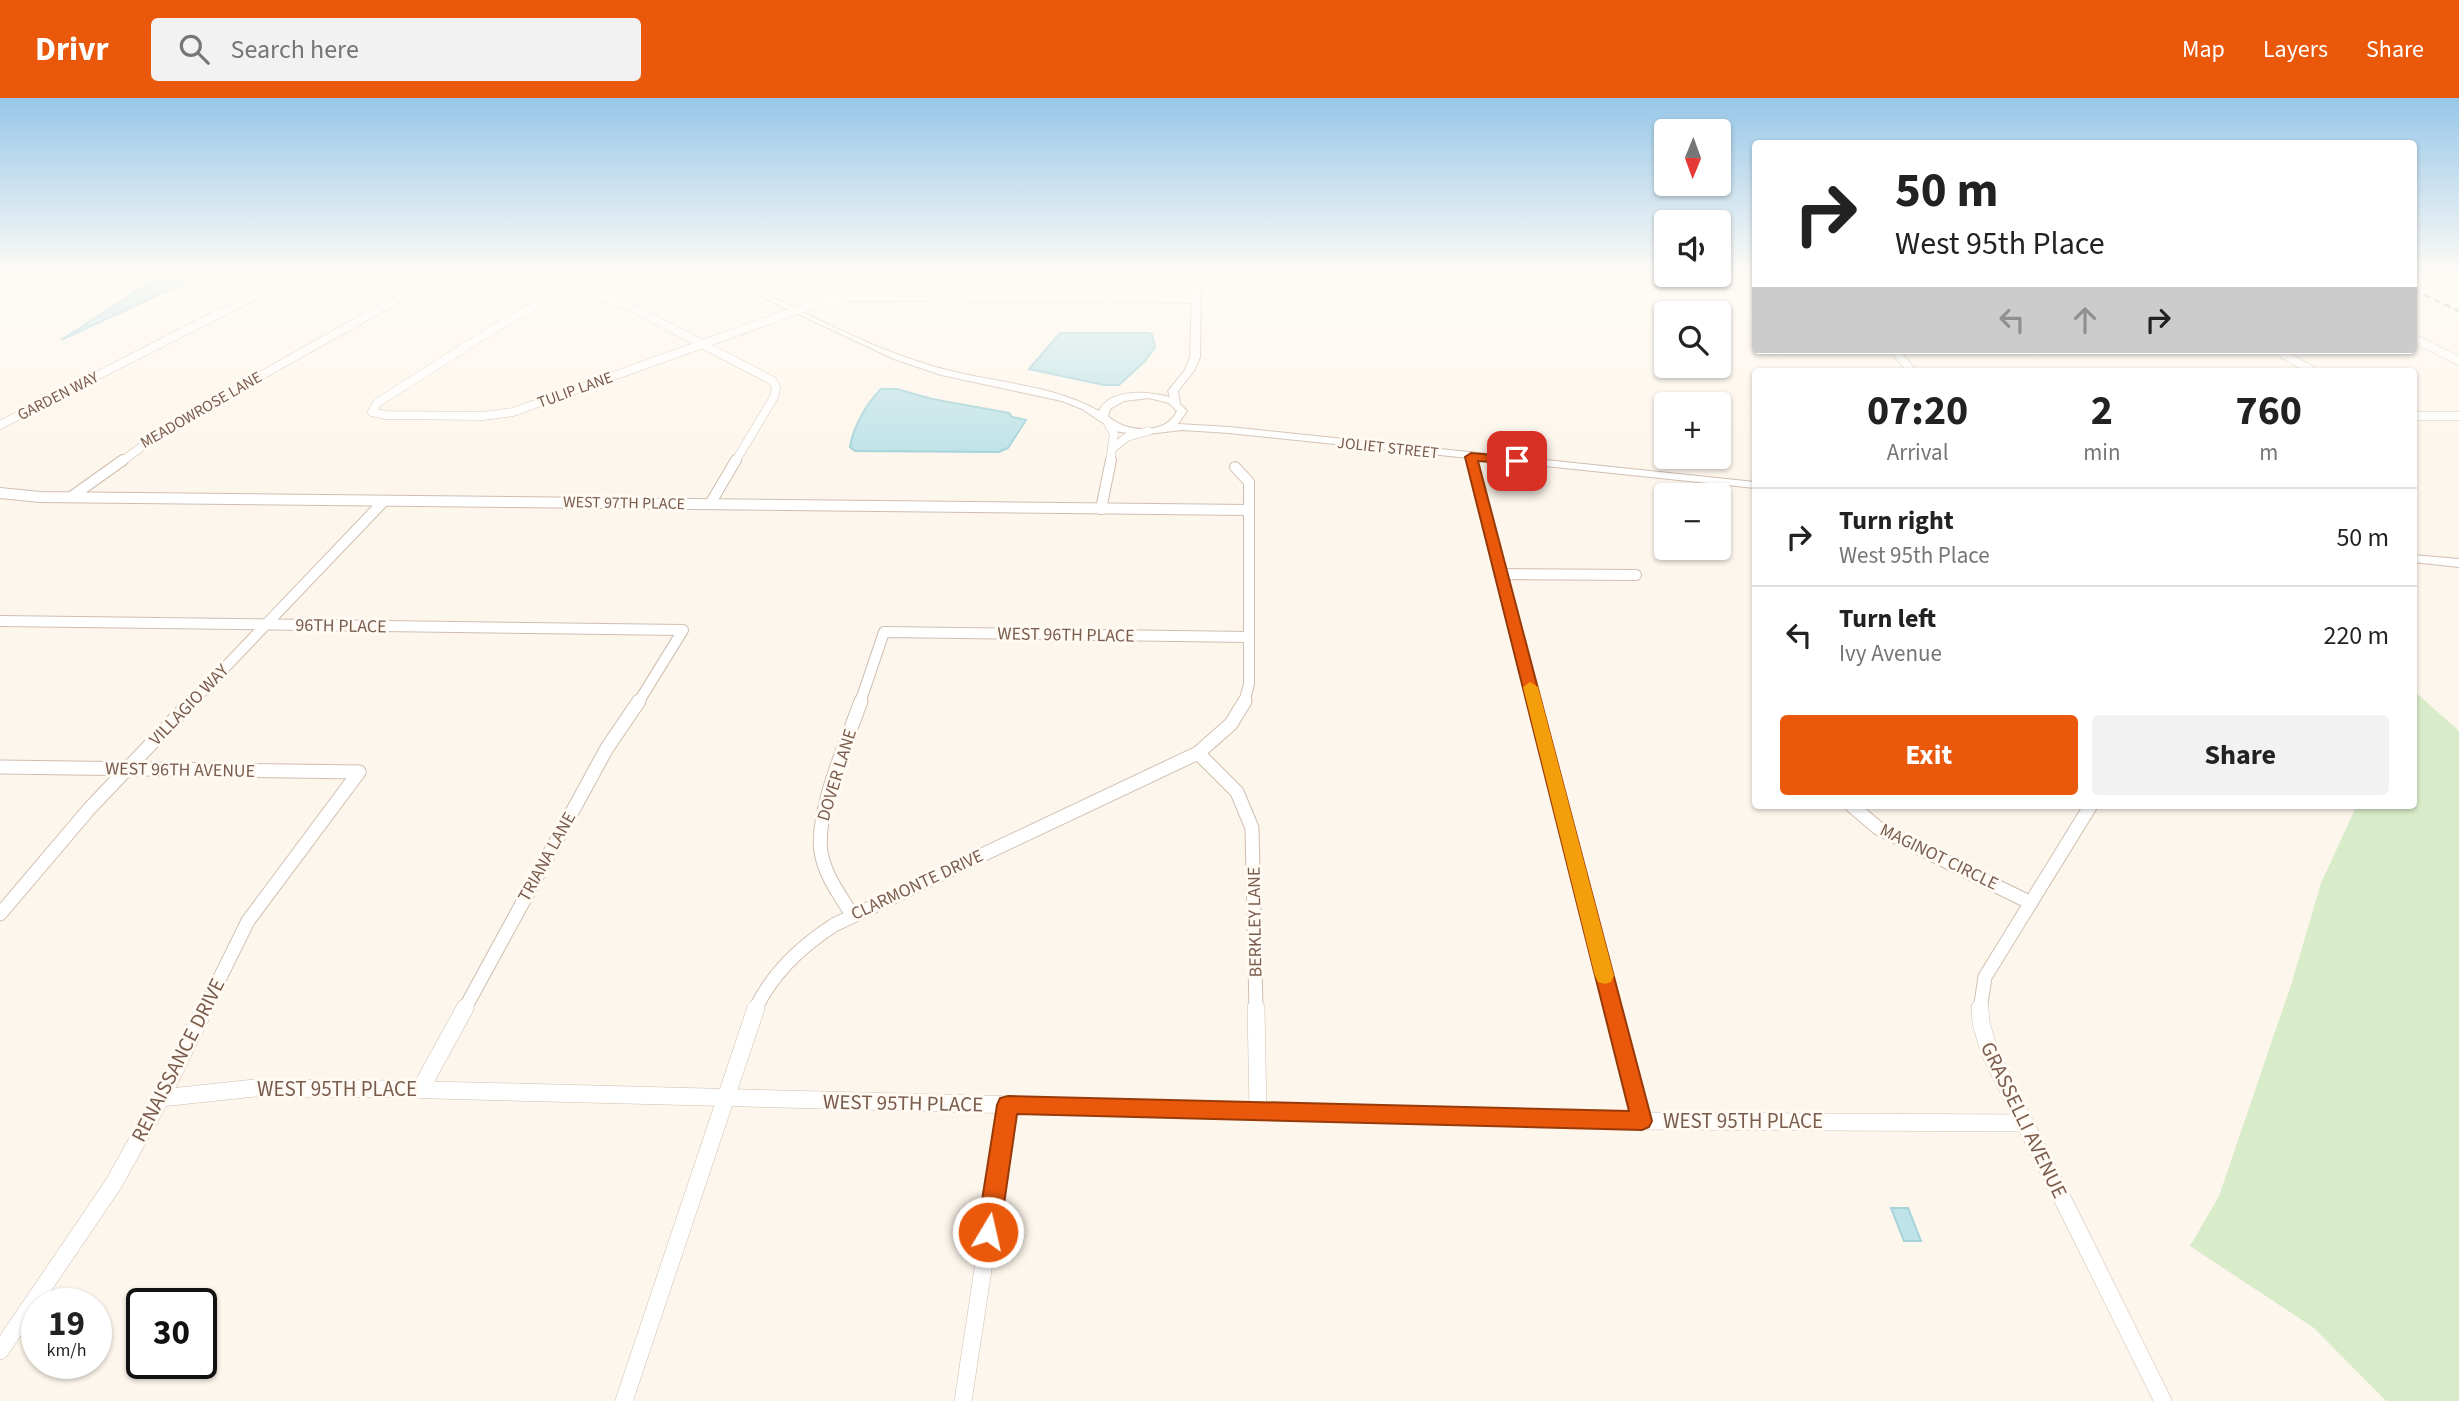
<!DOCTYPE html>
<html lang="en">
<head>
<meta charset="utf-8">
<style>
	:root { --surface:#fff; --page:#f2f2f2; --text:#222; --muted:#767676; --line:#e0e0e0; --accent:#ea580c }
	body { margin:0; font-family:"Source Sans 3",sans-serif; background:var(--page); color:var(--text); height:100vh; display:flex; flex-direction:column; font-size:26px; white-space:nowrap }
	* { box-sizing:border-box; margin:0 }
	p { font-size:23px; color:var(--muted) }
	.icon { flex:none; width:38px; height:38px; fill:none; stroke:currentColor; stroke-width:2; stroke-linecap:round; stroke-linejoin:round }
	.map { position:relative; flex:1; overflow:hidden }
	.sheet { position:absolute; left:1752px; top:270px; width:665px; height:441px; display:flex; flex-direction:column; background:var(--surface); border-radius:7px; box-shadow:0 2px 5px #0004 }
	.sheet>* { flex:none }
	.hud { position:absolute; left:1752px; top:42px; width:665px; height:214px; border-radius:7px; box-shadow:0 2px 5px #0004; background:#fff; color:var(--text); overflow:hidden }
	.needle { width:46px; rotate:181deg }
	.fabs { position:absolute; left:1654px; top:21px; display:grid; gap:14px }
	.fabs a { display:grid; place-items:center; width:77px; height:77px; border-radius:7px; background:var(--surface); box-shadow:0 2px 5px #0004; font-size:35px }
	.speed { position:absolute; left:21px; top:1190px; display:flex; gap:14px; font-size:35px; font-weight:700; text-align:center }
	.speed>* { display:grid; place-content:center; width:91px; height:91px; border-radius:50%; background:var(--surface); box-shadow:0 2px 5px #0004; line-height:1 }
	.speed small { font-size:18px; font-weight:400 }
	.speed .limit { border:4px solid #111; border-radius:10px; background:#fff; color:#111 }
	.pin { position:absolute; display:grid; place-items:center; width:60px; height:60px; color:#fff; margin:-30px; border-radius:14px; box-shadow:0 4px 10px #0006 }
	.me { position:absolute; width:77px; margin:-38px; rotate:9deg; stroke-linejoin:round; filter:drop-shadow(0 0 5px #0008) }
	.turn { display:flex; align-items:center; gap:24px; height:147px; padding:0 28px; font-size:32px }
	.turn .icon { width:91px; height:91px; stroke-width:2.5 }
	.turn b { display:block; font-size:49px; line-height:60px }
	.lanes { display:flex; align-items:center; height:66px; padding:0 28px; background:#0003; justify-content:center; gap:35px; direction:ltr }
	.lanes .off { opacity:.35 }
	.eta { display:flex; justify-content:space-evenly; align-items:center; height:119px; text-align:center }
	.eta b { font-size:42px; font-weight:700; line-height:49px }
	.action { display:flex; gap:14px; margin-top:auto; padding:14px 28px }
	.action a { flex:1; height:80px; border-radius:7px; background:var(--accent); color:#fff; font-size:28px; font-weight:700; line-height:80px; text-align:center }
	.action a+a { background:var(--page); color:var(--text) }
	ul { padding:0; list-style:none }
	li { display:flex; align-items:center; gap:21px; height:98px; padding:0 28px; border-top:2px solid var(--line) }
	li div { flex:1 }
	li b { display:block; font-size:26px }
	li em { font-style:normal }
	header { display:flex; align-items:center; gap:42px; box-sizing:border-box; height:98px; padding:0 35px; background:var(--accent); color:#fff }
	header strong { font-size:33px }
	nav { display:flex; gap:38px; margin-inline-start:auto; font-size:24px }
	.search { width:490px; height:63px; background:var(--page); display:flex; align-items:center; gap:18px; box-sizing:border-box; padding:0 24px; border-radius:7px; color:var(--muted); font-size:26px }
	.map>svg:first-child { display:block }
</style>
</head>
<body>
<header>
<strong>Drivr</strong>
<div class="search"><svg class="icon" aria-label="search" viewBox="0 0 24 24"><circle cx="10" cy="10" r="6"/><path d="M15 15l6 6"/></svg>Search here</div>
<nav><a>Map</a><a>Layers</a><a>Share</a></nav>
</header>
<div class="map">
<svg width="2459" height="1303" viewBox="0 0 2459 1303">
	<rect width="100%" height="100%" fill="#fdf6ec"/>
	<path fill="#d8ecc9" d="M2413,592L2459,633V1303H2386L2314,1230L2190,1148L2219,1098L2292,884L2321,785L2357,707H2413Z"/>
	<g fill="#bfe3e8" stroke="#a5d3da" stroke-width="2">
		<path d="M168,173H210L61,242Z"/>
		<path d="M1060,235H1148L1152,236L1155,249L1145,263L1119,287H1104L1029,271Z"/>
		<path d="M881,291H897L932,301L1009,315L1012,319L1026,322L1008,350L999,354L855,353L850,349C853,329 867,305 881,291Z"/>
		<path d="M1891,1110H1908L1921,1143H1904Z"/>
	</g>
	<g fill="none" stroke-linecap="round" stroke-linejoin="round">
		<path stroke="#a5d3da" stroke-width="2.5" d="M0,175L5,173"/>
		<g stroke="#d1beb0" stroke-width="9">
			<g id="minor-far3">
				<path d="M482,173L569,189L629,208L773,283L776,290L774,299L735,364"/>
				<path d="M568,189L495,230L377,305L372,314L386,317L483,318L513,314L809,208L845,199L1196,201"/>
				<path d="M2413,240L2459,263"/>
				<path d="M1894,252L1912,273"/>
				<path d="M2276,252L2313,273"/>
				<path d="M2413,318H2459"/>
				<path d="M1108,325L1114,336L1110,364"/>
				<path d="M0,327L303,173"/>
				<path d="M1112,351L1127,339L1148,333"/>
				<path d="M1471,358L1472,364"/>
				<path d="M121,364L166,331L447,173"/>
			</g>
		</g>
		<g stroke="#d1beb0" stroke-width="12">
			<g id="minor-far2">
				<path d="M1472,362L1534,605"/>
				<path d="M1235,369L1249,384V586L1244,605"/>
				<path d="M0,395L40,399L1249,412"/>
				<path d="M71,399L123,362"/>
				<path d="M710,406L736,362"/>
				<path d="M1101,411L1111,362"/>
				<path d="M1501,476L1636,477"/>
				<path d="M0,523L683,532L638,605"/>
				<path d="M191,605L384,403"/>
				<path d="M860,605L884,534L1247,539"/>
			</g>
		</g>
		<g stroke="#d1beb0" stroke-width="15">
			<g id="minor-far1">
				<path d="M1534,603L1614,912"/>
				<path d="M1198,655L1237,694L1252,730L1256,912"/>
				<path d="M0,669L359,674"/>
				<path d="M1851,707L1878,730L2031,805"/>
				<path d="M0,816L90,710L192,603"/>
				<path d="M852,817C840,797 825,778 821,754C815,714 847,643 861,603"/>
				<path d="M204,912L248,823L359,674"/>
				<path d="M464,912L607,650L639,603"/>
				<path d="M755,912C772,875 800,849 834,827L1198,655L1231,626L1245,603"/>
				<path d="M1980,912L1985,879L2091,707"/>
			</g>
		</g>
		<g stroke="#d1beb0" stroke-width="18">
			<g id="minor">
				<path d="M1256,910L1258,1012"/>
				<path d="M1613,910L1642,1023"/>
				<path d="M1980,910L1981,925L1990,955L2163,1303"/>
				<path d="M420,992L465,910"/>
				<path d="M161,1000L255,990L396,991L1642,1023L2025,1025"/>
				<path d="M0,1253L114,1085L161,1000L205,910"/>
				<path d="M624,1303L756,910"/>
				<path d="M963,1303L1008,1007"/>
			</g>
		</g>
		<g stroke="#d1beb0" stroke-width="2">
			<g id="tertiary">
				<path d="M707,173H718C788,205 856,245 929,267C985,285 1048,284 1099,313C1111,289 1149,294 1170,299L1168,293L1185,272L1190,259L1193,173H1201L1200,259L1194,273L1178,293L1180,306L1187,313L1178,326L1229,329L1755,384V390L1229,335L1182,332L1139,337L1115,333L1082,311L1062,303L941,277L894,261ZM1149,300L1169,305L1177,313C1166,338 1125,335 1108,318L1110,311L1124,303Z"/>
				<path d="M2413,457L2459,461V469L2413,464Z"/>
			</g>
		</g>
		<use href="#minor-far3" stroke="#fff" stroke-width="8"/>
		<use href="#minor-far2" stroke="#fff" stroke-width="10"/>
		<use href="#minor-far1" stroke="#fff" stroke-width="13"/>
		<use href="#minor" stroke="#fff" stroke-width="17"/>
		<use href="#tertiary" fill="#fff" fill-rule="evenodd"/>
		<path stroke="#b9a8c9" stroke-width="2.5" stroke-dasharray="7 4.5" stroke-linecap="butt" d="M2413,192L2459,213"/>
	</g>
	<linearGradient id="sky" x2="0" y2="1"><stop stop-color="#97c7e8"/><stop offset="0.49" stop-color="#fefbf6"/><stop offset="1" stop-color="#fefbf6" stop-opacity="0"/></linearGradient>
	<rect width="2459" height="356" fill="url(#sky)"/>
	<path fill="#ea580c" stroke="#983908" stroke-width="2" d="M1471,355L1517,359L1523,363L1517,366L1478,363L1652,1023L1649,1029L1642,1032L1017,1016L1000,1134L996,1141L988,1144L980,1141L977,1134L997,1007L1000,1000L1008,998L1629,1013L1465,359Z"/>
	<path fill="#f59e0b" d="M1530,584L1538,589L1614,878L1611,884L1605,886L1598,884L1595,878L1523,589Z"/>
	<g text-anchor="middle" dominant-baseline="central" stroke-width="6" stroke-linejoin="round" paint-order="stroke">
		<g font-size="16" fill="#7a5c4d" stroke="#fffaf3">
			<text transform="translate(575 292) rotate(-20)">TULIP LANE</text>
			<text transform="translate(58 298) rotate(-27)">GARDEN WAY</text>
			<text transform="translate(201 312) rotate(-30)">MEADOWROSE LANE</text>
			<text transform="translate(1388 350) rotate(6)">JOLIET STREET</text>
			<text transform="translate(624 405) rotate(1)">WEST 97TH PLACE</text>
		</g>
		<g font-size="18" fill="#7a5c4d" stroke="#fffaf3">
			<text transform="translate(341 528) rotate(1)">96TH PLACE</text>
			<text transform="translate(1066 537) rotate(1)">WEST 96TH PLACE</text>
			<text transform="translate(189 607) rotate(-46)">VILLAGIO WAY</text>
			<text transform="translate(180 672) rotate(1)">WEST 96TH AVENUE</text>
			<text transform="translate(837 677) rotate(-73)">DOVER LANE</text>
			<text transform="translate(547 759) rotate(-61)">TRIANA LANE</text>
			<text transform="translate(1939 759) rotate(26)">MAGINOT CIRCLE</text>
			<text transform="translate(917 787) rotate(-25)">CLARMONTE DRIVE</text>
			<text transform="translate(1255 824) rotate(-91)">BERKLEY LANE</text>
		</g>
		<g font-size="21" fill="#7a5c4d" stroke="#fffaf3">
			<text transform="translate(178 962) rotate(-63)">RENAISSANCE DRIVE</text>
			<text x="337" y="991">WEST 95TH PLACE</text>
			<text transform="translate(903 1005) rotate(1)">WEST 95TH PLACE</text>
			<text transform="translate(2024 1022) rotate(64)">GRASSELLI AVENUE</text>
			<text x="1743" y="1023">WEST 95TH PLACE</text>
		</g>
	</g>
</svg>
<div class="fabs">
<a><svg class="needle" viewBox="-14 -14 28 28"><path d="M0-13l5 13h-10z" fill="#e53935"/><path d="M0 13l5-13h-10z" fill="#767676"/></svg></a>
<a><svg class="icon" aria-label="sound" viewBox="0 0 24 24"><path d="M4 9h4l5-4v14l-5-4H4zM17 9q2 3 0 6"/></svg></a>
<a><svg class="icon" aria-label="search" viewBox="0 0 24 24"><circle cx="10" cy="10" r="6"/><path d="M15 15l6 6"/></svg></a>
<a>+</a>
<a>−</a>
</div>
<div class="speed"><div>19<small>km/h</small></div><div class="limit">30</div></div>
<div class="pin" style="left:1517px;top:363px;background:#d93025"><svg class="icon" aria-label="arrive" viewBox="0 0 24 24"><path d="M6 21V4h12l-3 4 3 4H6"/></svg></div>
<svg class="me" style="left:988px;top:1134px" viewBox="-20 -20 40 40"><circle r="17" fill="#ea580c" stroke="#fff" stroke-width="3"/><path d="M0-11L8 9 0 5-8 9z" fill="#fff"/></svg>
<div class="hud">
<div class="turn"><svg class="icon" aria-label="right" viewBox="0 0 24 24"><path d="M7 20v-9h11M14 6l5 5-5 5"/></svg><div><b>50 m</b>West 95th Place</div></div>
<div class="lanes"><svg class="icon off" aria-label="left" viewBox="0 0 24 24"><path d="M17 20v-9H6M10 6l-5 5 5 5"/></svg><svg class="icon off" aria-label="ahead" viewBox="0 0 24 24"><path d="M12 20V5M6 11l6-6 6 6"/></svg><svg class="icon" aria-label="right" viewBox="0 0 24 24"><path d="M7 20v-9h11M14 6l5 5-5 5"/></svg></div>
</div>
<section class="sheet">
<div class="eta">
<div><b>07:20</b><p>Arrival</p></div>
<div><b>2</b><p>min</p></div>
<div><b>760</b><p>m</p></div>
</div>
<ul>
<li><svg class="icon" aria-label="right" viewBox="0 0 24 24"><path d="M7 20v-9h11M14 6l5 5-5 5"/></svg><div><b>Turn right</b><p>West 95th Place</p></div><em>50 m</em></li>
<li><svg class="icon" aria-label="left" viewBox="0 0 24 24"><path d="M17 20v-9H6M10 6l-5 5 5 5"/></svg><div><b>Turn left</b><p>Ivy Avenue</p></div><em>220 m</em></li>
</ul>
<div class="action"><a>Exit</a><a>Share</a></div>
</section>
</div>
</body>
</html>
